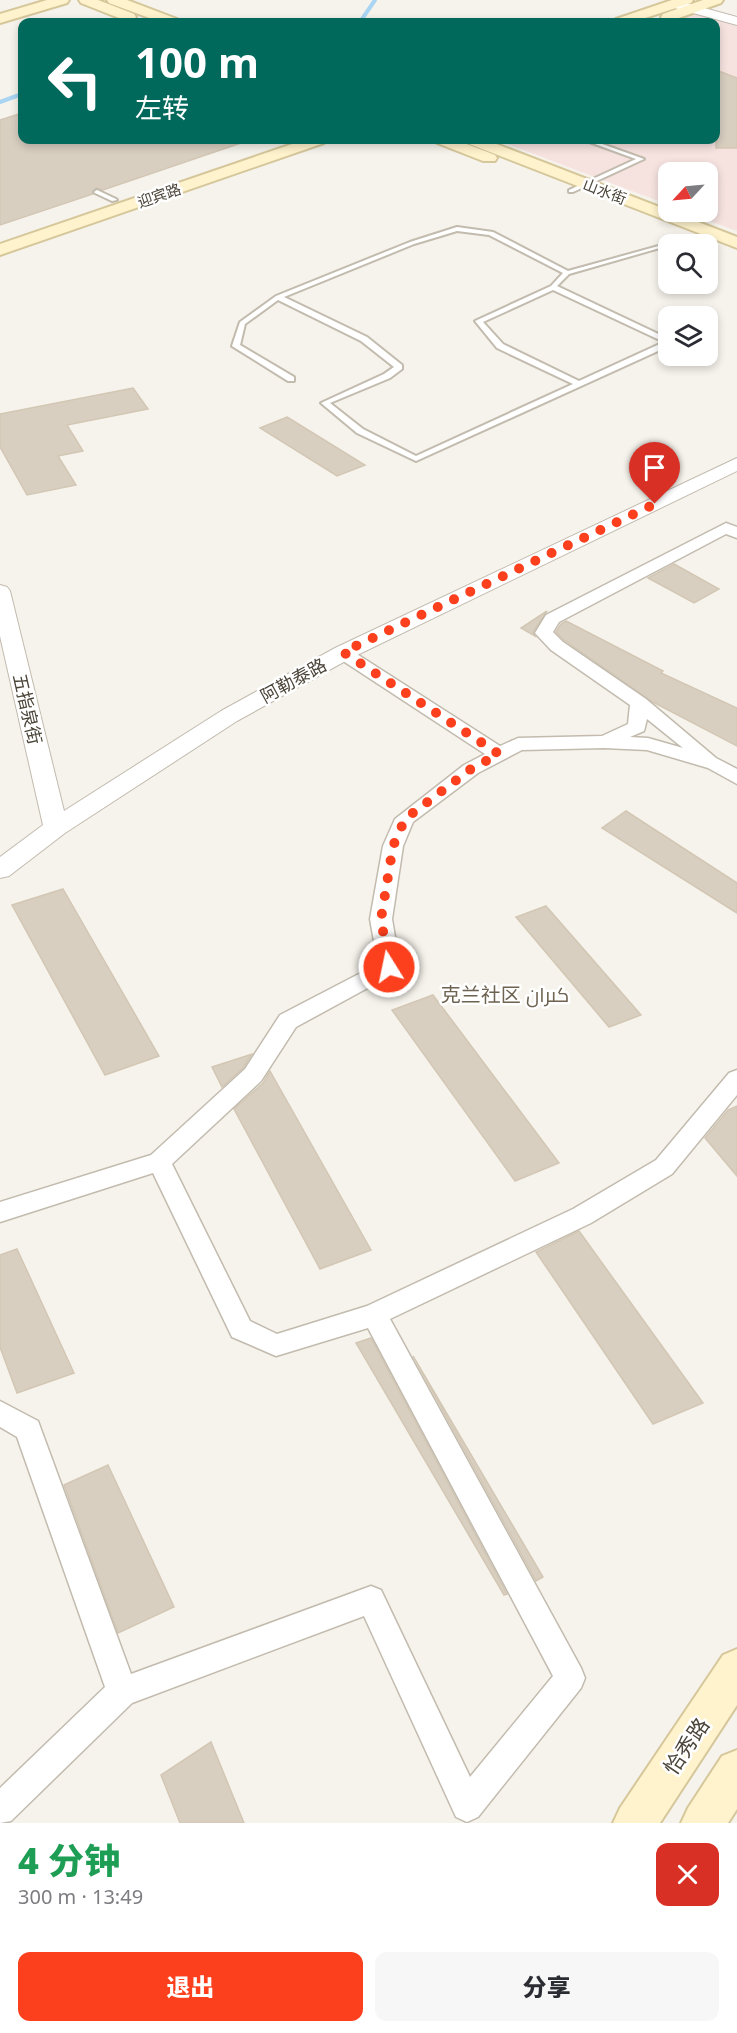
<!DOCTYPE html>
<html lang="zh">
<head>
<meta charset="utf-8">
<style>
	:root { --surface:#fff; --page:#f7f7f7; --text:#2b2b33; --muted:#7c7c81; --accent:#fc3f1d }
	body { margin:0; font-family:"Noto Sans",Cairo,"Noto Sans SC",sans-serif; background:var(--page); color:var(--text); height:100vh; display:flex; flex-direction:column; font-size:22px; white-space:nowrap }
	* { box-sizing:border-box; margin:0 }
	p { font-size:20px; color:var(--muted) }
	.icon { flex:none; width:33px; height:33px; fill:none; stroke:currentColor; stroke-width:2; stroke-linecap:round; stroke-linejoin:round }
	.map { position:relative; height:1823px; overflow:hidden }
	.side { display:flex; flex-direction:column; background:var(--surface); flex:1 }
	.side>* { flex:none }
	.hud { position:absolute; left:18px; top:18px; width:702px; height:126px; border-radius:12px; box-shadow:0 3px 9px #0003; background:#00695c; color:#fff; overflow:hidden }
	.needle { width:39px; rotate:244deg }
	.buttons { position:absolute; left:658px; top:162px; display:grid; gap:12px }
	.buttons a { display:grid; place-items:center; width:60px; height:60px; border-radius:12px; background:var(--surface); box-shadow:0 3px 9px #0003; font-size:30px }
	.pin { position:absolute; display:grid; place-items:center; width:51px; height:51px; color:#fff; margin:-62px -26px; border-radius:50% 50% 50% 0; rotate:-45deg; box-shadow:0 0 6px #0007 }
	.pin .icon { rotate:45deg }
	.me { position:absolute; width:66px; margin:-33px; rotate:350deg; stroke-linejoin:round; filter:drop-shadow(0 0 4px #0008) }
	.turn { display:flex; align-items:center; gap:21px; height:126px; padding:0 18px; font-size:27px }
	.turn .icon { width:78px; height:78px; stroke-width:2.5 }
	.turn b { display:block; font-size:42px; line-height:51px }
	.round { display:grid; place-items:center; flex:none; width:63px; height:63px; border-radius:12px; background:var(--page) }
	.headline { display:flex; align-items:center; justify-content:space-between; height:102px; padding:0 18px }
	h1 { font-size:36px; font-weight:800; line-height:45px; color:#1e9e55 }
	.primary-button { display:flex; gap:12px; margin-top:auto; padding:12px 18px }
	.primary-button a { flex:1; height:69px; border-radius:12px; background:var(--accent); color:#fff; font-size:24px; font-weight:800; line-height:69px; text-align:center }
	.primary-button a+a { background:var(--page); color:var(--text) }
	.map>svg:first-child { display:block }
</style>
</head>
<body>
<div class="map">
<svg width="737" height="1823" viewBox="0 0 737 1823">
	<rect width="100%" height="100%" fill="#f6f3ec"/>
	<path fill="#f6e3e0" d="M692,13L737,26V231L685,212H708V172H669V205L497,140H716V22H666Z"/>
	<g fill="none" stroke-linecap="round" stroke-linejoin="round">
		<g stroke="#a9d4f2" stroke-width="4">
			<path d="M360,22L375,0"/>
			<path d="M0,102L22,94"/>
		</g>
	</g>
	<g fill="#d8cfc1" stroke="#d3c7b4" stroke-width="1.5">
		<path d="M716,70L737,78V148H716Z"/>
		<path d="M22,113V140H240L241,143L103,190L96,188L93,194L0,225V120Z"/>
		<path d="M133,388L148,409L67,425L83,451L58,456L76,485L27,495L0,447V414Z"/>
		<path d="M287,417L365,465L337,476L260,428Z"/>
		<path d="M674,564L719,589L694,603L648,578Z"/>
		<path d="M547,611L533,632L535,636L521,628Z"/>
		<path d="M566,621L663,671L661,673L737,708V746L651,701L564,640L556,632L561,624Z"/>
		<path d="M626,811L737,883V913L602,828Z"/>
		<path d="M63,889L159,1056L105,1075L12,905Z"/>
		<path d="M546,906L641,1015L609,1027L516,917Z"/>
		<path d="M433,995L559,1163L515,1181L392,1010Z"/>
		<path d="M252,1054L243,1068L222,1087L212,1067Z"/>
		<path d="M270,1071L371,1250L320,1269L234,1109L263,1083Z"/>
		<path d="M737,1106V1176L705,1138L728,1110Z"/>
		<path d="M579,1231L703,1403L653,1424L536,1252Z"/>
		<path d="M17,1249L74,1373L17,1393L0,1347V1255Z"/>
		<path d="M371,1338L507,1594L504,1595L356,1343Z"/>
		<path d="M413,1356L543,1577L536,1581Z"/>
		<path d="M108,1465L174,1607L118,1633L64,1485Z"/>
		<path d="M211,1742L244,1823H180L161,1775Z"/>
	</g>
	<g fill="none" stroke-linecap="round" stroke-linejoin="round">
		<g stroke="#c2bbae" stroke-width="4">
			<g id="service">
				<path d="M584,140H591L644,159L573,192H569V190L636,159Z"/>
				<path d="M97,190L116,199L117,200L112,201L95,193L94,192Z"/>
				<path d="M457,227L493,232L568,271L691,237V239L569,274L557,286L669,339V346L416,461L357,433L321,403L384,374L394,367L361,341L278,300L245,324L240,345L294,377V381H288L232,346L240,322L276,296L410,242ZM457,231L489,235L563,273L551,286L475,321L497,348L573,384L416,456L363,429L330,403L390,378L402,369V365L367,337L284,297L414,244ZM553,290L664,342L579,381L503,344L483,322Z"/>
			</g>
		</g>
		<g stroke="#c2bbae" stroke-width="3">
			<path id="minor" d="M726,523L737,527V538L726,534L559,622L553,632L563,642L646,699L716,758L737,769V784L708,768L647,750L604,748L522,750L478,773L413,822L403,846L392,919L400,967L397,972L296,1027L261,1081L172,1164L250,1321L277,1334L367,1306L573,1209L656,1160L729,1073L737,1070V1095L672,1174L591,1223L390,1319L581,1668L585,1678L581,1688L478,1817L467,1822L456,1817L364,1616L132,1703L11,1821L0,1823V1788L105,1687L17,1437L0,1427V1401L38,1421L131,1674L371,1586L381,1590L470,1777L553,1676L368,1328L276,1356L232,1337L153,1173L0,1222V1202L151,1155L245,1069L280,1015L378,964L370,919L383,846L395,819L464,765L485,754L337,657L334,653L337,649H349L500,746L518,738L602,736L628,724L630,705L551,650L535,633L546,615ZM647,719L683,748L648,738L630,737L644,731Z"/>
		</g>
		<g stroke="#c2bbae" stroke-width="2">
			<g id="tertiary">
				<path d="M675,0L737,17V25L671,7L669,4L671,1Z"/>
				<path d="M737,458V471L351,658L237,721L65,833L9,876L0,878V857L43,825L0,636V585L7,587L10,591L64,811L221,711L335,648Z"/>
			</g>
		</g>
		<g stroke="#d6c79b" stroke-width="4">
			<g id="secondary">
				<path d="M47,0H69L67,3L0,23V14Z"/>
				<path d="M79,0H98L134,14L136,17L134,20H124L81,3Z"/>
				<path d="M107,0H127L177,19L179,22H160L109,3Z"/>
				<path d="M672,0H693L691,3L633,22H614L616,19Z"/>
				<path d="M703,0H723L721,3L673,20H663L661,17L663,14Z"/>
				<path d="M304,140H326L324,143L0,255V244Z"/>
				<path d="M435,140H456L495,155L497,158L495,161H483L437,143Z"/>
				<path d="M465,140H486L737,237V248L467,143Z"/>
				<path d="M737,1649V1705L660,1823H613L620,1808L723,1655Z"/>
				<path d="M737,1750V1809L728,1823H681L688,1808L722,1756Z"/>
			</g>
		</g>
		<use href="#service" fill="#fff" fill-rule="evenodd"/>
		<use href="#minor" fill="#fff" fill-rule="evenodd"/>
		<use href="#tertiary" fill="#fff" fill-rule="evenodd"/>
		<use href="#secondary" fill="#fff3cd" fill-rule="evenodd"/>
	</g>
	<g fill="none" stroke-linecap="round" stroke-linejoin="round">
		<path stroke="#fc3f1d" stroke-width="10" stroke-dasharray="0 18" d="M389,967L381,919L393,846L405,819L471,769L499,754L343,652L655,504"/>
	</g>
	<g text-anchor="middle" dominant-baseline="central" stroke-width="5" stroke-linejoin="round" paint-order="stroke">
		<g font-size="15" fill="#4b4439" stroke="#fff">
			<text transform="translate(605 191) rotate(21)">山水街</text>
			<text transform="translate(159 195) rotate(-19)">迎宾路</text>
		</g>
		<g font-size="18" fill="#4b4439" stroke="#fff">
			<text transform="translate(293 680) rotate(-29)">阿勒泰路</text>
			<text transform="translate(28 709) rotate(77)">五指泉街</text>
		</g>
		<g font-size="20" fill="#6e6250" stroke="#fff">
			<text x="505" y="994">克兰社区 كىران</text>
		</g>
		<g font-size="21" fill="#4b4439" stroke="#fff">
			<text transform="translate(686 1746) rotate(-56)">恰秀路</text>
		</g>
	</g>
</svg>
<div class="buttons">
<a><svg class="needle" viewBox="-14 -14 28 28"><path d="M0-13l5 13h-10z" fill="#e53935"/><path d="M0 13l5-13h-10z" fill="#7c7c81"/></svg></a>
<a><svg class="icon" aria-label="search" viewBox="0 0 24 24"><circle cx="10" cy="10" r="6"/><path d="M15 15l6 6"/></svg></a>
<a><svg class="icon" aria-label="layers" viewBox="0 0 24 24"><path d="M12 4l9 5-9 5-9-5zM3 14l9 5 9-5"/></svg></a>
</div>
<div class="pin" style="left:655px;top:504px;background:#d93025"><svg class="icon" aria-label="arrive" viewBox="0 0 24 24"><path d="M6 21V4h12l-3 4 3 4H6"/></svg></div>
<svg class="me" style="left:389px;top:967px" viewBox="-20 -20 40 40"><circle r="17" fill="#fc3f1d" stroke="#fff" stroke-width="3"/><path d="M0-11L8 9 0 5-8 9z" fill="#fff"/></svg>
<div class="hud">
<div class="turn"><svg class="icon" aria-label="left" viewBox="0 0 24 24"><path d="M17 20v-9H6M10 6l-5 5 5 5"/></svg><div><b>100 m</b>左转</div></div>
</div>
</div>
<section class="side">
<div class="headline"><div><h1>4 分钟</h1><p>300 m · 13:49</p></div><a class="round" style="background:#d93025;color:#fff"><svg class="icon" aria-label="close" viewBox="0 0 24 24"><path d="M6 6l12 12M18 6L6 18"/></svg></a></div>
<div class="primary-button"><a>退出</a><a>分享</a></div>
</section>
</body>
</html>
